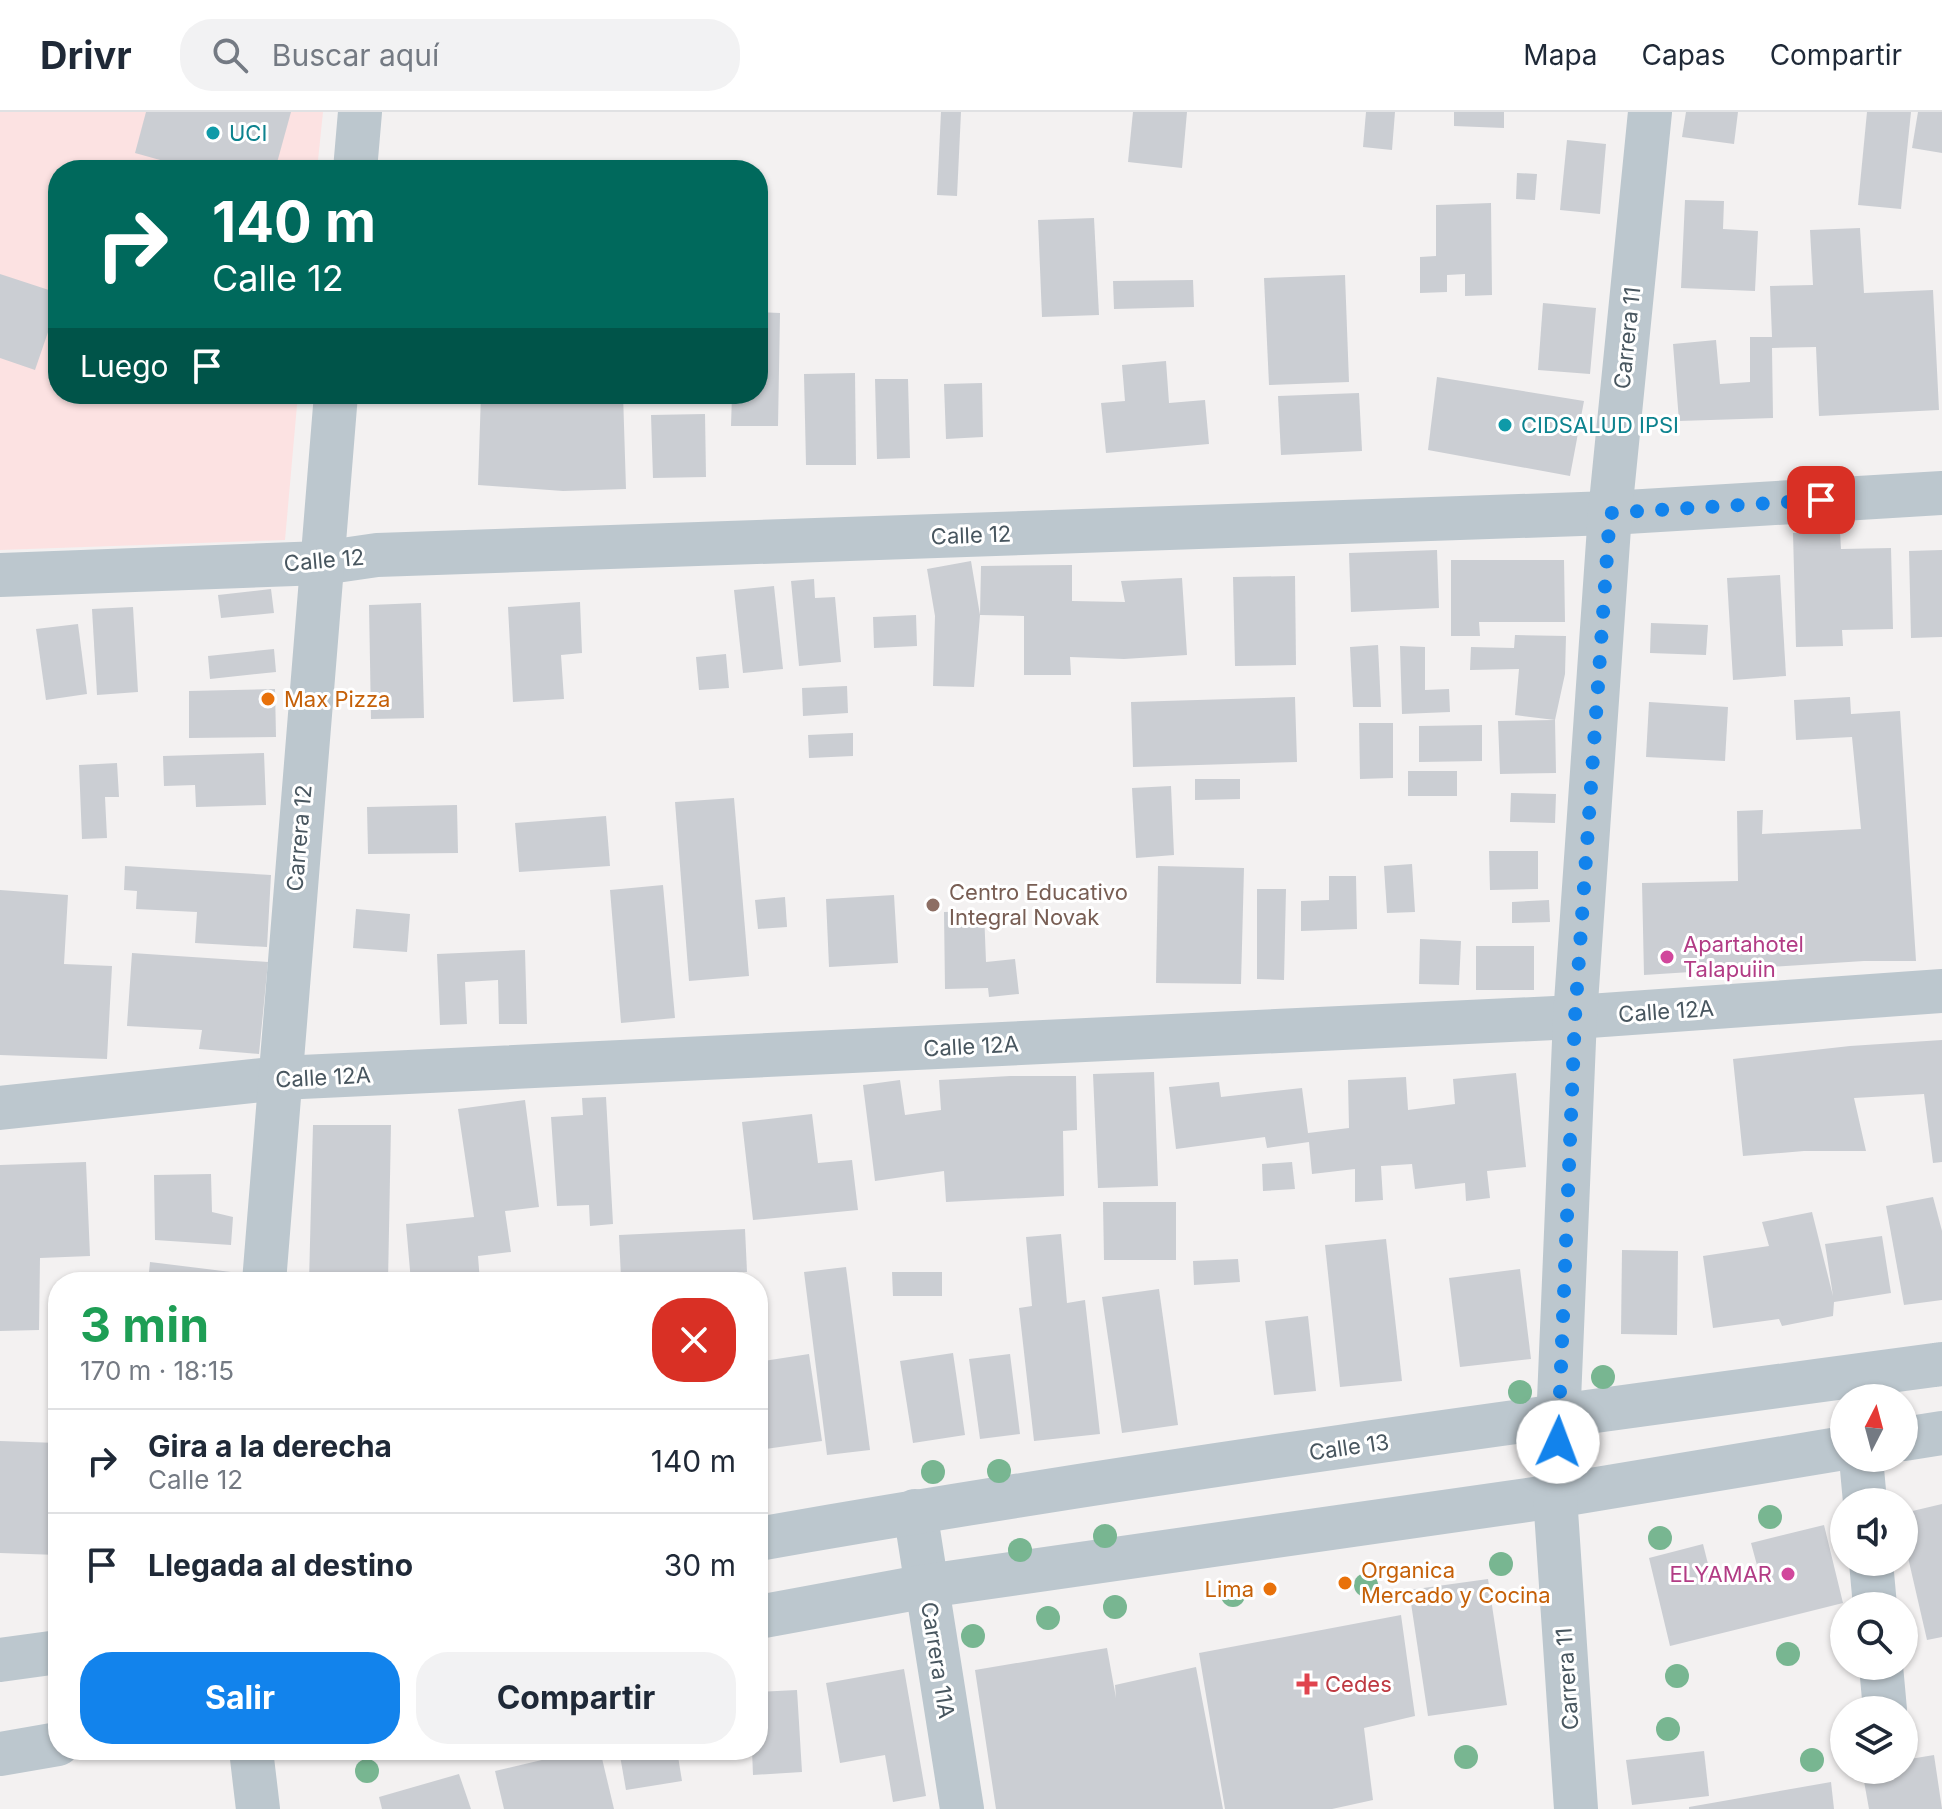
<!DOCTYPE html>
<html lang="es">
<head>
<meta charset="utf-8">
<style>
	:root { --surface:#fff; --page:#f2f2f3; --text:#1f2937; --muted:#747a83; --line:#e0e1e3; --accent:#1283ec }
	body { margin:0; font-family:Inter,sans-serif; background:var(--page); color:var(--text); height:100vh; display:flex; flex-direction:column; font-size:30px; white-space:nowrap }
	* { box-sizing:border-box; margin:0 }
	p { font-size:26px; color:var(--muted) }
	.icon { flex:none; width:44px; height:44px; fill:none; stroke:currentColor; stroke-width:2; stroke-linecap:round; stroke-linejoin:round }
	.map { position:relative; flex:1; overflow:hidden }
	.side { position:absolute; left:48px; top:1160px; width:720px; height:488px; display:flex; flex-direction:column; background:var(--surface); border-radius:32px; box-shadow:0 2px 6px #0004 }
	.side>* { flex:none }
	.top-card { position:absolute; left:48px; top:48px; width:720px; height:244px; border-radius:32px; box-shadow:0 2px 6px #0004; background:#00695c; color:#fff; overflow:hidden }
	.needle { width:52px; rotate:6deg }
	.tools { position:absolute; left:1830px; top:1272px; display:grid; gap:16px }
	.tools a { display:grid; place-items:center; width:88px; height:88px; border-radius:50%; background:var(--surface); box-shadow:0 2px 6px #0004; font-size:40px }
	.pin { position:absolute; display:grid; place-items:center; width:68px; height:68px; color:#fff; margin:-34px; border-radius:16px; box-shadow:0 4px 12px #0006 }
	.me { position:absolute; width:88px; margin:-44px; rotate:2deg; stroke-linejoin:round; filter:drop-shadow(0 0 6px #0008) }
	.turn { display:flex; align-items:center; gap:28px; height:168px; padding:0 32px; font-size:36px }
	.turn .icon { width:104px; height:104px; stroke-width:2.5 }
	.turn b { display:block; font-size:56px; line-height:68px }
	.then { display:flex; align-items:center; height:76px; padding:0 32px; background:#0003; gap:16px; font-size:30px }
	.round { display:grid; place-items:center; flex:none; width:84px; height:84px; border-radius:32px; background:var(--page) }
	.head { display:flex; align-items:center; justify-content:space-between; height:136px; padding:0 32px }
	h1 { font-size:48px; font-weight:700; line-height:60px; color:#1e9e55 }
	.button { display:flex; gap:16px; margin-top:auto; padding:16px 32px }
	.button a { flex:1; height:92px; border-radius:32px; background:var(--accent); color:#fff; font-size:32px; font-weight:700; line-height:92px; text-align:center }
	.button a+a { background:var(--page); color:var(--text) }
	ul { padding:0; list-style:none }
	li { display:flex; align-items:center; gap:24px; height:104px; padding:0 32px; border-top:2px solid var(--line) }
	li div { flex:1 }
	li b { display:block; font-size:30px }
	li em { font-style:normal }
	header { display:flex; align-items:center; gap:48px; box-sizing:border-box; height:112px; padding:0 40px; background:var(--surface); border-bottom:2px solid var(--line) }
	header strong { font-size:38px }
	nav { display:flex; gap:44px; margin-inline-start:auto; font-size:28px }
	.search { width:560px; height:72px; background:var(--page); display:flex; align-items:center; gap:20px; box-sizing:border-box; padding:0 28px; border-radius:32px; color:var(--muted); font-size:30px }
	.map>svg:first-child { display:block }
</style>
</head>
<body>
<header>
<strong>Drivr</strong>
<div class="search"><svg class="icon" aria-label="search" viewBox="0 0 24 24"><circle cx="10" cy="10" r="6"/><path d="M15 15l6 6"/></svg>Buscar aquí</div>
<nav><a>Mapa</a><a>Capas</a><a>Compartir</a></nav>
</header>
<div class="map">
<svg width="1942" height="1697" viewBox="0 0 1942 1697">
	<rect width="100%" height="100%" fill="#f3f1f1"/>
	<path fill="#fce2e2" d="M0,0H323L317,58H58V282H298L285,428L0,438Z"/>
	<g fill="#cbced3">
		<path d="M146,0H291L275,58H196L135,41Z"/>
		<path d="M941,0H961L957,84L937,83Z"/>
		<path d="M1133,0H1187L1182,56L1128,50Z"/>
		<path d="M1366,0H1395L1392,38L1363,35Z"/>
		<path d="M1454,0H1504V16L1454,14Z"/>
		<path d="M1686,0H1738L1734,32L1682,25Z"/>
		<path d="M1867,0H1911L1901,97L1858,93Z"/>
		<path d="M1918,0H1942V41L1912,36Z"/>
		<path d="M1567,28L1606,32L1600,102L1560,98Z"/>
		<path d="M1517,61L1537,62L1535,88L1516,87Z"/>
		<path d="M1685,88L1724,89L1723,117L1758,119L1755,179L1681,176Z"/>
		<path d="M1491,91L1492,183L1465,184V162L1447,163V180L1420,181V145L1436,144V93Z"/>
		<path d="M1094,106L1099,203L1042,205L1038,108Z"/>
		<path d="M1860,116L1864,181L1933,178L1939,298L1819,304L1816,235L1772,236L1773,306L1679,309L1673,232L1716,228L1720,272L1750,270V225H1772L1770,174L1813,173L1810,118Z"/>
		<path d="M0,162L58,181V191L35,258L0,246Z"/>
		<path d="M1345,163L1349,270L1269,273L1264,166Z"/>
		<path d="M1193,168L1194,195L1114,197L1113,169Z"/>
		<path d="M1543,191L1596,196L1590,262L1538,258Z"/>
		<path d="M758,200L780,201L778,314H731L732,282H758Z"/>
		<path d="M1166,249L1169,291L1205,288L1209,332L1106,341L1101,291L1125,289L1122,253Z"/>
		<path d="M855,261L856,353H806L804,262Z"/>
		<path d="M1437,265L1584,289L1570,364L1428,338Z"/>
		<path d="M875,267H908L910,346L877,347Z"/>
		<path d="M982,271L983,325L946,327L944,272Z"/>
		<path d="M1359,281L1362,339L1281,343L1278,284Z"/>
		<path d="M481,282H623L626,377L563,379L478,373Z"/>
		<path d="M705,302L706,365L653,366L651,303Z"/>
		<path d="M1840,419L1841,437L1891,436L1893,517L1842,518L1843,534L1796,535L1793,421Z"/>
		<path d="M1437,438L1439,496L1351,500L1349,441Z"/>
		<path d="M1942,438V525L1911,526L1909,439Z"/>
		<path d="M1451,448H1564L1565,510H1479L1480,524H1451Z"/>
		<path d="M971,449L980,503L981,454L1072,453V489L1125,490L1121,469L1182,466L1187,543L1124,547L1070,545L1071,563H1024V504L980,503L974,575L933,574L935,504L927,457Z"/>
		<path d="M1780,463L1786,564L1733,568L1727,466Z"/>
		<path d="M1295,464L1296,553L1235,554L1233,465Z"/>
		<path d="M814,467L815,486L835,485L841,550L799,554L791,469Z"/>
		<path d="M774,474L783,557L743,561L734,478Z"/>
		<path d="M271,477L274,501L221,506L218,483Z"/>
		<path d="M580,490L582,541L561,543L564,587L513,590L508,495Z"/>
		<path d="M421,491L424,606L371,607L369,493Z"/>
		<path d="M133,495L138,580L97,583L92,497Z"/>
		<path d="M916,503L917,534L874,536L873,505Z"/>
		<path d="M1651,511L1708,513L1706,543L1650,541Z"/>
		<path d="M78,512L87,582L46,588L36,517Z"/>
		<path d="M1515,523L1566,524L1565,562L1555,608L1556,661L1500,662L1498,609L1555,608L1515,603L1519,557L1470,558L1471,535L1514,536Z"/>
		<path d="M1378,533L1381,595H1353L1350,535Z"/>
		<path d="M1400,534L1425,535V578L1449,577L1450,600L1402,602Z"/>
		<path d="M274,537L276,560L210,567L208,544Z"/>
		<path d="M726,542L729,576L699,578L696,545Z"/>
		<path d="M847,574L848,601L803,604L802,576Z"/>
		<path d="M275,577L276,625L189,626V579Z"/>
		<path d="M1295,585L1297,650L1133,655L1131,590Z"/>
		<path d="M1850,585L1851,602L1900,599L1916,849H1864L1644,863L1642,771L1738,769L1737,699L1763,698L1762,722L1861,717L1852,625L1796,628L1794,588Z"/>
		<path d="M1649,590L1728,595L1725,649L1646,645Z"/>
		<path d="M1359,611H1393V666L1360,667Z"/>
		<path d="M1482,613V649L1419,650V614Z"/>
		<path d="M853,621V644L809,646L808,623Z"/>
		<path d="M264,641L266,693L196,695L195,673L164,674L163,644Z"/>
		<path d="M117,651L119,685H105L107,726L82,727L79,653Z"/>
		<rect x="1408" y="659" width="49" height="25"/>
		<path d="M1195,667H1240V687L1195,688Z"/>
		<path d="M1171,674L1174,743L1136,746L1132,676Z"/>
		<path d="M1511,681L1556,682L1555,711L1510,710Z"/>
		<path d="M734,686L749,864L689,869L675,690Z"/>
		<path d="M457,693L458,741L368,742L367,695Z"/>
		<path d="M606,704L610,754L519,760L515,711Z"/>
		<path d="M1489,739H1538V777L1490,778Z"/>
		<path d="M1412,752L1415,800L1387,801L1384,754Z"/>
		<path d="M125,754L271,763L267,835L195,831L197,800L136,797L137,779L124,778Z"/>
		<path d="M1158,754L1244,756L1241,872L1156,871Z"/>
		<path d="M1329,764H1356L1357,817L1301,819V789L1329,788Z"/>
		<path d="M663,773L675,906L621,911L610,778Z"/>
		<path d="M1257,777H1286L1284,868L1257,867Z"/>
		<path d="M0,778L68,783L64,852L112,854L107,947L0,943Z"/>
		<path d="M894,783L898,851L829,855L826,787Z"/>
		<path d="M785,785L787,815L758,817L755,788Z"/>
		<path d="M1549,788L1550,810L1512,811V790Z"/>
		<path d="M356,797L410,802L407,840L353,836Z"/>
		<path d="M984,799L986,850L1015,847L1019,882L989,885L988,876L945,877L944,800Z"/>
		<path d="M1420,827L1461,829L1459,873L1419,872Z"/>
		<rect x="1476" y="834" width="58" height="44"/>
		<path d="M525,838L527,912H499L498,868L465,870L467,912L440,913L437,842Z"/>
		<path d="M132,841L268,850L259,942L199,937L202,918L127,914Z"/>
		<path d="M1942,928V1050L1933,1051L1924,982L1854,986L1866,1039H1804L1743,1044L1733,947L1850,934Z"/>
		<path d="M1154,960L1158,1074L1098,1076L1093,962Z"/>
		<path d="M1516,961L1526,1055L1487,1059L1490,1086L1466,1089L1465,1071L1415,1077L1412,1052L1381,1054L1383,1088L1355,1090V1057L1312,1062L1309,1030L1267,1036L1265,1025L1176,1037L1169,975L1219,970L1221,985L1302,976L1308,1021L1349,1016L1348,968L1406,965L1408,998L1455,992L1453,967Z"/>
		<path d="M1010,964H1076L1077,1018L1063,1019L1064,1084L946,1090L944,1059L875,1069L863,973L900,968L905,1003L941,998L939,968Z"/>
		<path d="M606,985L613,1112L590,1114L589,1093L557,1094L551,1005L583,1003L582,986Z"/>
		<path d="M525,988L539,1095L505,1099L511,1140L478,1144L480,1170H411L406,1112L474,1105L458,997Z"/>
		<path d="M812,1002L818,1051L852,1048L858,1098L753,1108L742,1010Z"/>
		<path d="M313,1013H391L388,1170H309Z"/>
		<path d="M86,1050L90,1144L40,1146L39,1218L0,1219V1053Z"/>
		<path d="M1292,1050L1295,1077L1263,1079L1262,1052Z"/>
		<path d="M211,1062L212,1100L233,1105L231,1133L155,1128L154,1063Z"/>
		<path d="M1933,1085L1942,1119V1188L1904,1193L1886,1094Z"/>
		<path d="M1103,1090H1176V1148H1104Z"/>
		<path d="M1812,1100L1833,1184L1825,1132L1882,1124L1891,1181L1834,1190L1833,1204L1782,1214L1779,1207L1713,1216L1703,1144L1769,1134L1762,1110Z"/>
		<path d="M745,1117L747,1160L621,1166L619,1123Z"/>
		<path d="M1061,1122L1067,1191L1085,1188L1100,1322L1034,1329L1019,1196L1032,1194L1026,1125Z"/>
		<path d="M1386,1127L1402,1269L1340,1275L1325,1133Z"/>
		<path d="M1622,1138L1678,1139L1677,1223L1621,1222Z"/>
		<path d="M1238,1147L1240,1170L1194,1173L1193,1149Z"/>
		<path d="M150,1150L231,1160L230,1170H148Z"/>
		<path d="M846,1155L870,1338L827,1343L804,1160Z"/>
		<path d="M1520,1157L1531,1247L1460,1255L1449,1166Z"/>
		<path d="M892,1160H942V1184H893Z"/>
		<path d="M1159,1177L1178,1313L1122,1321L1102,1185Z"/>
		<path d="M1308,1204L1316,1279L1274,1283L1265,1209Z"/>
		<path d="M953,1241L965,1323L913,1331L900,1249Z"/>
		<path d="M809,1242L822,1329L758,1338V1250Z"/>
		<path d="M1010,1242L1020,1322L980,1327L969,1247Z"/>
		<path d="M0,1329L58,1331V1443L0,1441Z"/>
		<path d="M1942,1392V1525L1927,1528L1904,1428V1401Z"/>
		<path d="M1824,1413L1843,1491L1670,1534L1649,1446L1703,1432L1712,1468L1758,1457L1751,1431Z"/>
		<path d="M1488,1467L1507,1593L1428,1604L1409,1478Z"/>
		<path d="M1401,1503L1415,1604L1364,1616L1373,1688L1332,1697H1225L1199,1541Z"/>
		<path d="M1107,1536L1116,1586L1115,1573L1196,1555L1223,1697H996L975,1558Z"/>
		<path d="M904,1557L926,1684L893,1690L885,1643L840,1651L826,1571Z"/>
		<path d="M797,1578L802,1660L753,1663L752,1638H758V1580Z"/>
		<path d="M584,1638H600L614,1697H504L495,1659Z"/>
		<path d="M619,1638H677L682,1669L626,1678Z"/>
		<path d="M1704,1639L1709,1684L1632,1693L1626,1648Z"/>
		<path d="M1934,1643L1942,1697H1869L1862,1658H1904V1648Z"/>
		<path d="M459,1662L471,1697H382L379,1685Z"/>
		<path d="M1831,1670L1834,1697H1689V1695Z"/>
	</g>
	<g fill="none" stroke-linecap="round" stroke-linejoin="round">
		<g stroke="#bcc7ce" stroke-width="44">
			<path d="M355,58L360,0"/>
			<path d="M0,463L322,451L377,443L1610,401L1942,381"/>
			<path d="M0,996L280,966L1575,905L1942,879"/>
			<path d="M264,1170L336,282"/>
			<path d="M1904,1327L1942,1321"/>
			<path d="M1861,1346L1865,1390"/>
			<path d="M915,1399L962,1697"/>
			<path d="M758,1427C1151,1358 1547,1305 1942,1252"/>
			<path d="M1871,1450L1875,1494"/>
			<path d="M758,1505L927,1474L1555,1384L1844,1336"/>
			<path d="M0,1548L58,1540"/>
			<path d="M1881,1554L1885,1598"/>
			<path d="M251,1638L258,1697"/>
			<path d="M0,1642L58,1632"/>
			<path d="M1576,1697L1555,1384L1575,905L1610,401L1650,0"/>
		</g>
	</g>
	<g fill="#78b691">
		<circle cx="1603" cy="1265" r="12"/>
		<circle cx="1520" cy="1280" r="12"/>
		<circle cx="999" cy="1359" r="12"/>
		<circle cx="933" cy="1360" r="12"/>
		<circle cx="1770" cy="1405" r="12"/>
		<circle cx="1105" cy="1424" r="12"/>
		<circle cx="1660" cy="1426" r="12"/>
		<circle cx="1020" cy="1438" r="12"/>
		<circle cx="1501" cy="1452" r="12"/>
		<circle cx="1366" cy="1473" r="12"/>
		<circle cx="1233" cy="1483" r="12"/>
		<circle cx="1115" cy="1495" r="12"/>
		<circle cx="1048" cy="1506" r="12"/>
		<circle cx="973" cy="1524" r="12"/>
		<circle cx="1788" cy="1542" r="12"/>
		<circle cx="1677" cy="1564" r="12"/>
		<circle cx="1668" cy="1617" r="12"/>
		<circle cx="1466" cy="1645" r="12"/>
		<circle cx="1812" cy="1648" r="12"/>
		<circle cx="367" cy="1659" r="12"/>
	</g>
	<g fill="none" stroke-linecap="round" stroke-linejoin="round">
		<path stroke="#1283ec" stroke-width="14" stroke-dasharray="0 25.2" d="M1558,1330L1575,905L1610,401L1821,388"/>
	</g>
	<g fill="#0f9aa8" stroke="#fff" stroke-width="3">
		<circle cx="213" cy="21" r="8"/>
		<circle cx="1505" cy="313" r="8"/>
	</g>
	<g fill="#e8710a" stroke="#fff" stroke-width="3">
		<circle cx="268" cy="587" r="8"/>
		<circle cx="1345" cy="1471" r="8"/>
		<circle cx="1270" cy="1477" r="8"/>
	</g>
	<circle fill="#8d6e63" stroke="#fff" stroke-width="3" cx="933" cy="793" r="8"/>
	<g fill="#d1479c" stroke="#fff" stroke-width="3">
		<circle cx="1667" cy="845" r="8"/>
		<circle cx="1788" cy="1462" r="8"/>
	</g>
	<path fill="#e0444e" stroke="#fff" stroke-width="3" d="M1303 1560h8v8h8v8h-8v8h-8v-8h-8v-8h8z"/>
	<g text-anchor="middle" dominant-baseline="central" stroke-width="6" stroke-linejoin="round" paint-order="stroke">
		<g font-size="22" fill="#0d838f" stroke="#fff" text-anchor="start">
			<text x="229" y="21">UCI</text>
			<text x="1521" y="313">CIDSALUD IPSI</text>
		</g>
		<g font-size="22" fill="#48565f" stroke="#fff">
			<text transform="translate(1627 226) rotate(-84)">Carrera 11</text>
			<text transform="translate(971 423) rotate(-2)">Calle 12</text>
			<text transform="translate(324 448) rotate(-5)">Calle 12</text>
			<text transform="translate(299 726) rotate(-85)">Carrera 12</text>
			<text transform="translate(1666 899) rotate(-4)">Calle 12A</text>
			<text transform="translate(971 934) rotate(-3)">Calle 12A</text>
			<text transform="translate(323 965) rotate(-3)">Calle 12A</text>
			<text transform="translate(1349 1335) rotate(-8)">Calle 13</text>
			<text transform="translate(938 1548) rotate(81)">Carrera 11A</text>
			<text transform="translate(1567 1567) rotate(-94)">Carrera 11</text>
		</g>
		<g font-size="22" fill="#c56008" stroke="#fff" text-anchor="start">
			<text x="284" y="587">Max Pizza</text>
			<text x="1361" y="1458">Organica<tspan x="1361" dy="25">Mercado y Cocina</tspan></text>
			<text x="1254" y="1477" text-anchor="end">Lima</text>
		</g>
		<g font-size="22" fill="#785e54" stroke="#fff" text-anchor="start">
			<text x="949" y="780">Centro Educativo<tspan x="949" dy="25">Integral Novak</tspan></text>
		</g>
		<g font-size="22" fill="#b23c85" stroke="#fff" text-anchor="start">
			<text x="1683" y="832">Apartahotel<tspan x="1683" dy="25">Talapuiin</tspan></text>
			<text x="1772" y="1462" text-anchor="end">ELYAMAR</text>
		</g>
		<g font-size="22" fill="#be3a42" stroke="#fff" text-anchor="start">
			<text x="1325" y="1572">Cedes</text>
		</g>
	</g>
</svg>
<div class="tools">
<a><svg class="needle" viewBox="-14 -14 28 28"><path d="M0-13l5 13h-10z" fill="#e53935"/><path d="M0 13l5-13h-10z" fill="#747a83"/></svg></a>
<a><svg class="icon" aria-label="sound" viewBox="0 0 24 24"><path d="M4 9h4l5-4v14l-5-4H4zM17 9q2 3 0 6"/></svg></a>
<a><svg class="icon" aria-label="search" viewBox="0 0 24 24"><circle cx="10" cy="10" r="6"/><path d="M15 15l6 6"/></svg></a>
<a><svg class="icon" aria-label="layers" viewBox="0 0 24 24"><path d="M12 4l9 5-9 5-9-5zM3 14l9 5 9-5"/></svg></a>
</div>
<div class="pin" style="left:1821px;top:388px;background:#d93025"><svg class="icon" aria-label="arrive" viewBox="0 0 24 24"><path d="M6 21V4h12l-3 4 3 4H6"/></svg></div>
<svg class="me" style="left:1558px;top:1330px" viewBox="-20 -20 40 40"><circle r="19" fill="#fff"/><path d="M0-13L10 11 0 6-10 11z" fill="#1283ec"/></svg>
<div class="top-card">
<div class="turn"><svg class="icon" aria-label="right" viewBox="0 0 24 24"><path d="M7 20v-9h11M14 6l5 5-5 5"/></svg><div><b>140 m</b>Calle 12</div></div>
<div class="then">Luego<svg class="icon" aria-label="arrive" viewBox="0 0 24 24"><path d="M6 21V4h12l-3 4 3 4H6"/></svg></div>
</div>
<section class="side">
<div class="head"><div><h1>3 min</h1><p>170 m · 18:15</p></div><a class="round" style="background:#d93025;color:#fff"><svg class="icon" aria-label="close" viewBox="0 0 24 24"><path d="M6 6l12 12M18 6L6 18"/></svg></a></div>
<ul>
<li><svg class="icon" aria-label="right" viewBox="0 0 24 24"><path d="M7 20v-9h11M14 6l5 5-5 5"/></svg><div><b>Gira a la derecha</b><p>Calle 12</p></div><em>140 m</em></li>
<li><svg class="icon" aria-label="arrive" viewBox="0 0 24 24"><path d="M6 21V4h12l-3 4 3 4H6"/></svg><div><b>Llegada al destino</b></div><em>30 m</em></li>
</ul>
<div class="button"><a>Salir</a><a>Compartir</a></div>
</section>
</div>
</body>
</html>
